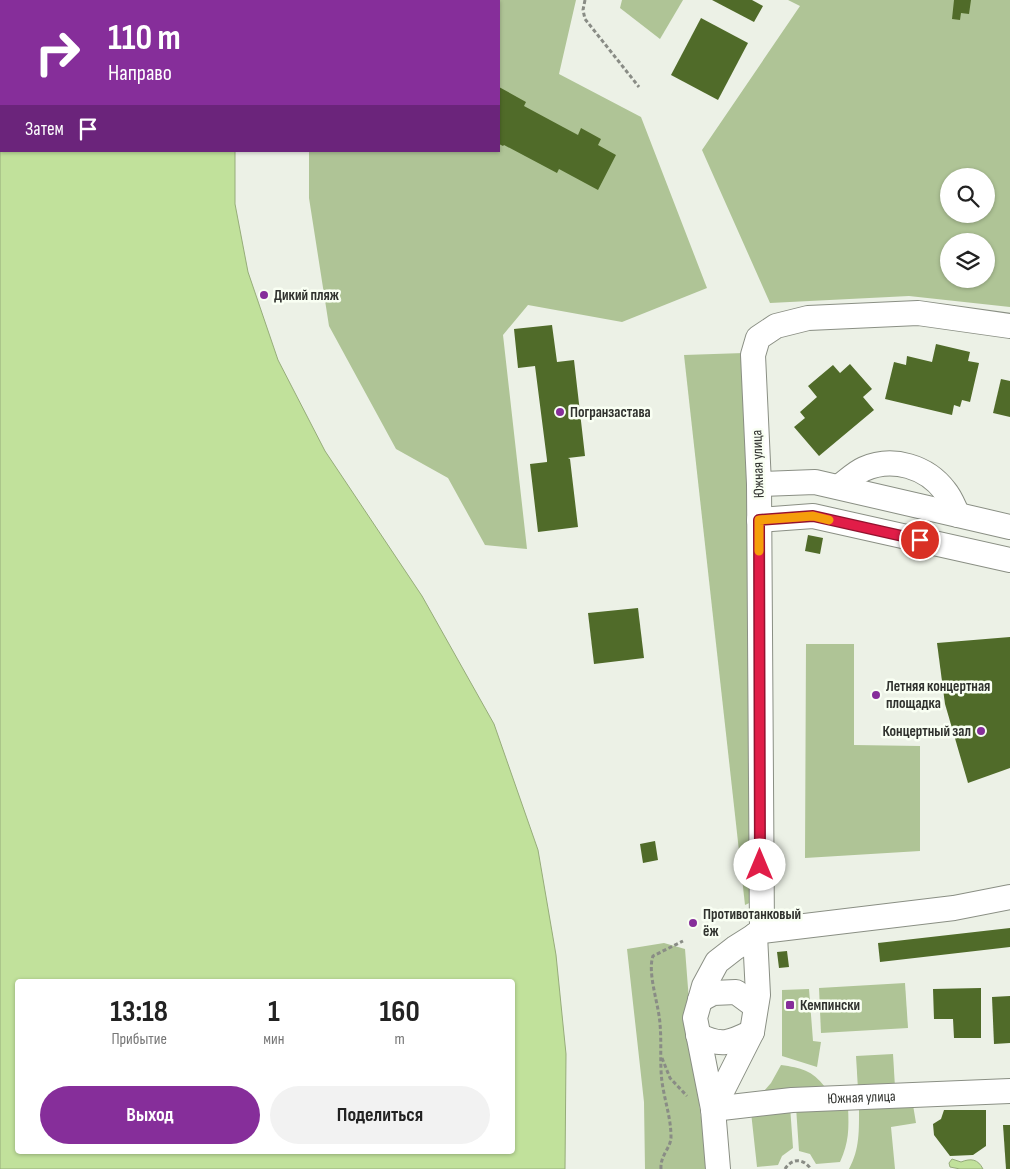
<!DOCTYPE html>
<html lang="ru">
<head>
<meta charset="utf-8">
<style>
	:root { --surface:#fff; --page:#f2f2f2; --text:#222; --muted:#767676; --accent:#862e9a }
	body { margin:0; font-family:"Sofia Sans Condensed",sans-serif; background:var(--page); color:var(--text); height:100vh; display:flex; flex-direction:column; font-size:19px; white-space:nowrap }
	* { box-sizing:border-box; margin:0 }
	p { font-size:16px; color:var(--muted) }
	.icon { flex:none; width:28px; height:28px; fill:none; stroke:currentColor; stroke-width:2; stroke-linecap:round; stroke-linejoin:round }
	.map { position:relative; flex:1; overflow:hidden }
	.side { position:absolute; left:15px; top:979px; width:500px; height:175px; display:flex; flex-direction:column; background:var(--surface); border-radius:5px; box-shadow:0 1px 4px #0004 }
	.side>* { flex:none }
	.top-card { position:absolute; left:0px; top:0px; width:500px; height:152px; box-shadow:0 1px 4px #0004; background:#862e9a; color:#fff; overflow:hidden }
	.buttons { position:absolute; left:940px; top:168px; display:grid; gap:10px }
	.buttons a { display:grid; place-items:center; width:55px; height:55px; border-radius:50%; background:var(--surface); box-shadow:0 1px 4px #0004; font-size:25px }
	.pin { position:absolute; display:grid; place-items:center; width:42px; height:42px; color:#fff; margin:-21px; border:2px solid #fff; border-radius:50%; box-shadow:0 1px 5px #0007 }
	.me { position:absolute; width:55px; margin:-28px; rotate:0deg; stroke-linejoin:round; filter:drop-shadow(0 0 4px #0008) }
	.turn { display:flex; align-items:center; gap:18px; height:105px; padding:0 25px; font-size:22px }
	.turn .icon { width:65px; height:65px; stroke-width:2.5 }
	.turn b { display:block; font-size:35px; line-height:42px }
	.then { display:flex; align-items:center; height:48px; padding:0 25px; background:#0003; gap:10px; font-size:19px }
	.eta { display:flex; justify-content:space-evenly; align-items:center; height:85px; text-align:center }
	.eta b { font-size:30px; font-weight:700; line-height:35px }
	.button { display:flex; gap:10px; margin-top:auto; padding:10px 25px }
	.button a { flex:1; height:58px; border-radius:30px; background:var(--accent); color:#fff; font-size:20px; font-weight:700; line-height:58px; text-align:center }
	.button a+a { background:var(--page); color:var(--text) }
	.map>svg:first-child { display:block }
</style>
</head>
<body>
<div class="map">
<svg width="1010" height="1169" viewBox="0 0 1010 1169">
	<rect width="100%" height="100%" fill="#ecf1e6"/>
	<g fill="#afc496" fill-rule="evenodd">
		<path d="M308,0H576L559,74L641,117L707,288L622,322L528,305L503,335L527,549L485,545L448,478L396,449L329,326L309,198V151H499V1Z"/>
		<path d="M622,0H683L660,39L620,8Z"/>
		<path d="M788,0H1010V307L909,296L770,303L702,150L800,6ZM949,176H986V214H949ZM949,241H986V279H949Z"/>
		<path d="M744,353L756,900L745,905L684,355Z"/>
		<path d="M806,644H854V745L920,746V851L805,858Z"/>
		<path d="M664,943L685,949L694,1066L708,1169H645L644,1102L627,949Z"/>
		<path d="M905,983L908,1028L821,1033L819,988Z"/>
		<path d="M809,989L813,1041L821,1042L817,1067L782,1056V990Z"/>
		<path d="M893,1054L895,1087L858,1089L856,1056Z"/>
		<path d="M781,1065C801,1068 812,1070 825,1087L764,1091L771,1083Z"/>
		<path d="M913,1105L916,1123L891,1127L895,1169H849C860,1149 859,1130 859,1108Z"/>
		<path d="M790,1106L793,1148L782,1156L778,1165L757,1167L751,1112Z"/>
		<path d="M796,1107H848C849,1129 849,1142 840,1162L816,1164L810,1154L799,1151Z"/>
	</g>
	<g fill="#c1e19b" stroke="#96ac7a" fill-rule="evenodd">
		<path d="M0,0H243L1,1V151H235V204L248,272L278,360L325,451L422,596L494,724L538,850L556,955L566,1054L565,1169H0ZM18,981H512V1151H18Z"/>
		<path d="M952,1159L961,1162C971,1158 978,1159 983,1169H960L950,1167L949,1163Z"/>
	</g>
	<g fill="#506b29">
		<path d="M712,0H752L763,6L754,22Z"/>
		<path d="M954,0H971L969,14L961,13L960,20L952,19Z"/>
		<path d="M701,18L748,43L718,100L671,75Z"/>
		<path d="M499,87L526,102L524,106L563,127L578,135L581,128L601,139L598,145L616,155L598,190L559,169L557,173L504,145L503,146L499,144Z"/>
		<path d="M552,325L557,362L574,360L585,456L568,458L570,459L578,527L538,532L530,464L547,462V460L535,366L518,368L514,329Z"/>
		<path d="M936,344L970,352L968,361L979,363L970,402L962,400L960,407L954,405L952,415L885,399L894,362L906,365L907,356L932,362Z"/>
		<path d="M850,364L872,389L863,397L874,410L819,456L794,427L805,418L800,412L817,397L808,386L833,365L840,373Z"/>
		<path d="M1001,379L1010,381V417L993,413Z"/>
		<path d="M808,535L823,538L820,554L805,551Z"/>
		<path d="M638,608L644,658L594,664L588,613Z"/>
		<path d="M1010,637V768L968,783L945,704L937,643Z"/>
		<path d="M655,841L658,860L643,863L640,844Z"/>
		<path d="M1010,928V947L880,962L878,943Z"/>
		<path d="M787,951L789,967L779,968L777,952Z"/>
		<path d="M981,988V1038H954L953,1019H934L933,989Z"/>
		<path d="M1010,996V1043L994,1044L992,997Z"/>
		<path d="M944,1110H986V1146L973,1155L950,1156L934,1135L933,1124L941,1119Z"/>
		<path d="M1003,1125H1010V1169H1006Z"/>
	</g>
	<g fill="none" stroke-linecap="round" stroke-linejoin="round">
		<g stroke="#8a8f84" stroke-width="26">
			<g id="minor">
				<path d="M759,484L815,482L1010,527"/>
				<path d="M839,487C847,481 855,473 864,469C893,456 927,467 945,491C951,498 954,507 958,515"/>
				<path d="M759,520L813,516L1010,560"/>
				<path d="M762,931L954,908L1010,897"/>
				<path d="M700,1000L713,993L736,992L755,1006"/>
				<path d="M698,1035C721,1047 730,1043 752,1032"/>
				<path id="s1" d="M713,1109L792,1100L1010,1091"/>
				<path d="M713,1109L752,1032L758,995L755,935"/>
				<path d="M718,1169L713,1109L695,1018L704,986L717,962L735,948L762,931L759,484L753,355L758,338L776,326L808,318L918,313L1010,326"/>
			</g>
		</g>
		<g stroke="#898c85" stroke-width="3" stroke-dasharray="4 2.5" stroke-linecap="butt">
			<path d="M585,0L583,10L585,19L639,87"/>
			<path d="M662,1058L670,1078L687,1096"/>
			<path d="M661,1169C660,1155 671,1148 671,1137C671,1120 666,1105 663,1088C659,1067 662,1045 660,1024C659,1005 647,973 653,956L683,941"/>
			<path d="M785,1169C792,1158 803,1158 811,1169"/>
		</g>
		<use href="#minor" stroke="#fff" stroke-width="24"/>
	</g>
	<g fill="none" stroke-linecap="round" stroke-linejoin="round">
		<g stroke="#92132f" stroke-width="12">
			<path id="route" d="M760,865L759,520L813,516L920,540"/>
		</g>
		<use href="#route" stroke="#e11d48" stroke-width="9"/>
		<path stroke="#f59e0b" stroke-width="9" d="M759,551V520L813,516L829,520"/>
	</g>
	<g fill="#862e9a" stroke="#f9fff3" stroke-width="2">
		<circle cx="264" cy="295" r="5"/>
		<circle cx="560" cy="412" r="5"/>
		<circle cx="876" cy="695" r="5"/>
		<circle cx="981" cy="731" r="5"/>
		<circle cx="693" cy="923" r="5"/>
		<rect x="785" y="1000" width="10" height="10" rx="2.5"/>
	</g>
	<g text-anchor="middle" dominant-baseline="central" stroke-width="5" stroke-linejoin="round" paint-order="stroke">
		<g font-size="15" font-weight="bold" fill="#30322e" stroke="#f9fff3" text-anchor="start">
			<text x="274" y="295">Дикий пляж</text>
			<text x="570" y="412">Погранзастава</text>
			<text x="886" y="686">Летняя концертная<tspan x="886" dy="17">площадка</tspan></text>
			<text x="971" y="731" text-anchor="end">Концертный зал</text>
			<text x="703" y="914">Противотанковый<tspan x="703" dy="17">ёж</tspan></text>
			<text x="800" y="1005">Кемпински</text>
		</g>
		<g font-size="15" fill="#30322e" stroke="#f9fff3">
			<text transform="translate(758 464) rotate(-92)">Южная улица</text>
			<text stroke="none"><textPath href="#s1" startOffset="149">Южная улица</textPath></text>
		</g>
	</g>
</svg>
<div class="buttons">
<a><svg class="icon" aria-label="search" viewBox="0 0 24 24"><circle cx="10" cy="10" r="6"/><path d="M15 15l6 6"/></svg></a>
<a><svg class="icon" aria-label="layers" viewBox="0 0 24 24"><path d="M12 4l9 5-9 5-9-5zM3 14l9 5 9-5"/></svg></a>
</div>
<div class="pin" style="left:920px;top:540px;background:#d93025"><svg class="icon" aria-label="arrive" viewBox="0 0 24 24"><path d="M6 21V4h12l-3 4 3 4H6"/></svg></div>
<svg class="me" style="left:760px;top:865px" viewBox="-20 -20 40 40"><circle r="19" fill="#fff"/><path d="M0-13L10 11 0 6-10 11z" fill="#e11d48"/></svg>
<div class="top-card">
<div class="turn"><svg class="icon" aria-label="right" viewBox="0 0 24 24"><path d="M7 20v-9h11M14 6l5 5-5 5"/></svg><div><b>110 m</b>Направо</div></div>
<div class="then">Затем<svg class="icon" aria-label="arrive" viewBox="0 0 24 24"><path d="M6 21V4h12l-3 4 3 4H6"/></svg></div>
</div>
<section class="side">
<div class="eta">
<div><b>13:18</b><p>Прибытие</p></div>
<div><b>1</b><p>мин</p></div>
<div><b>160</b><p>m</p></div>
</div>
<div class="button"><a>Выход</a><a>Поделиться</a></div>
</section>
</div>
</body>
</html>
